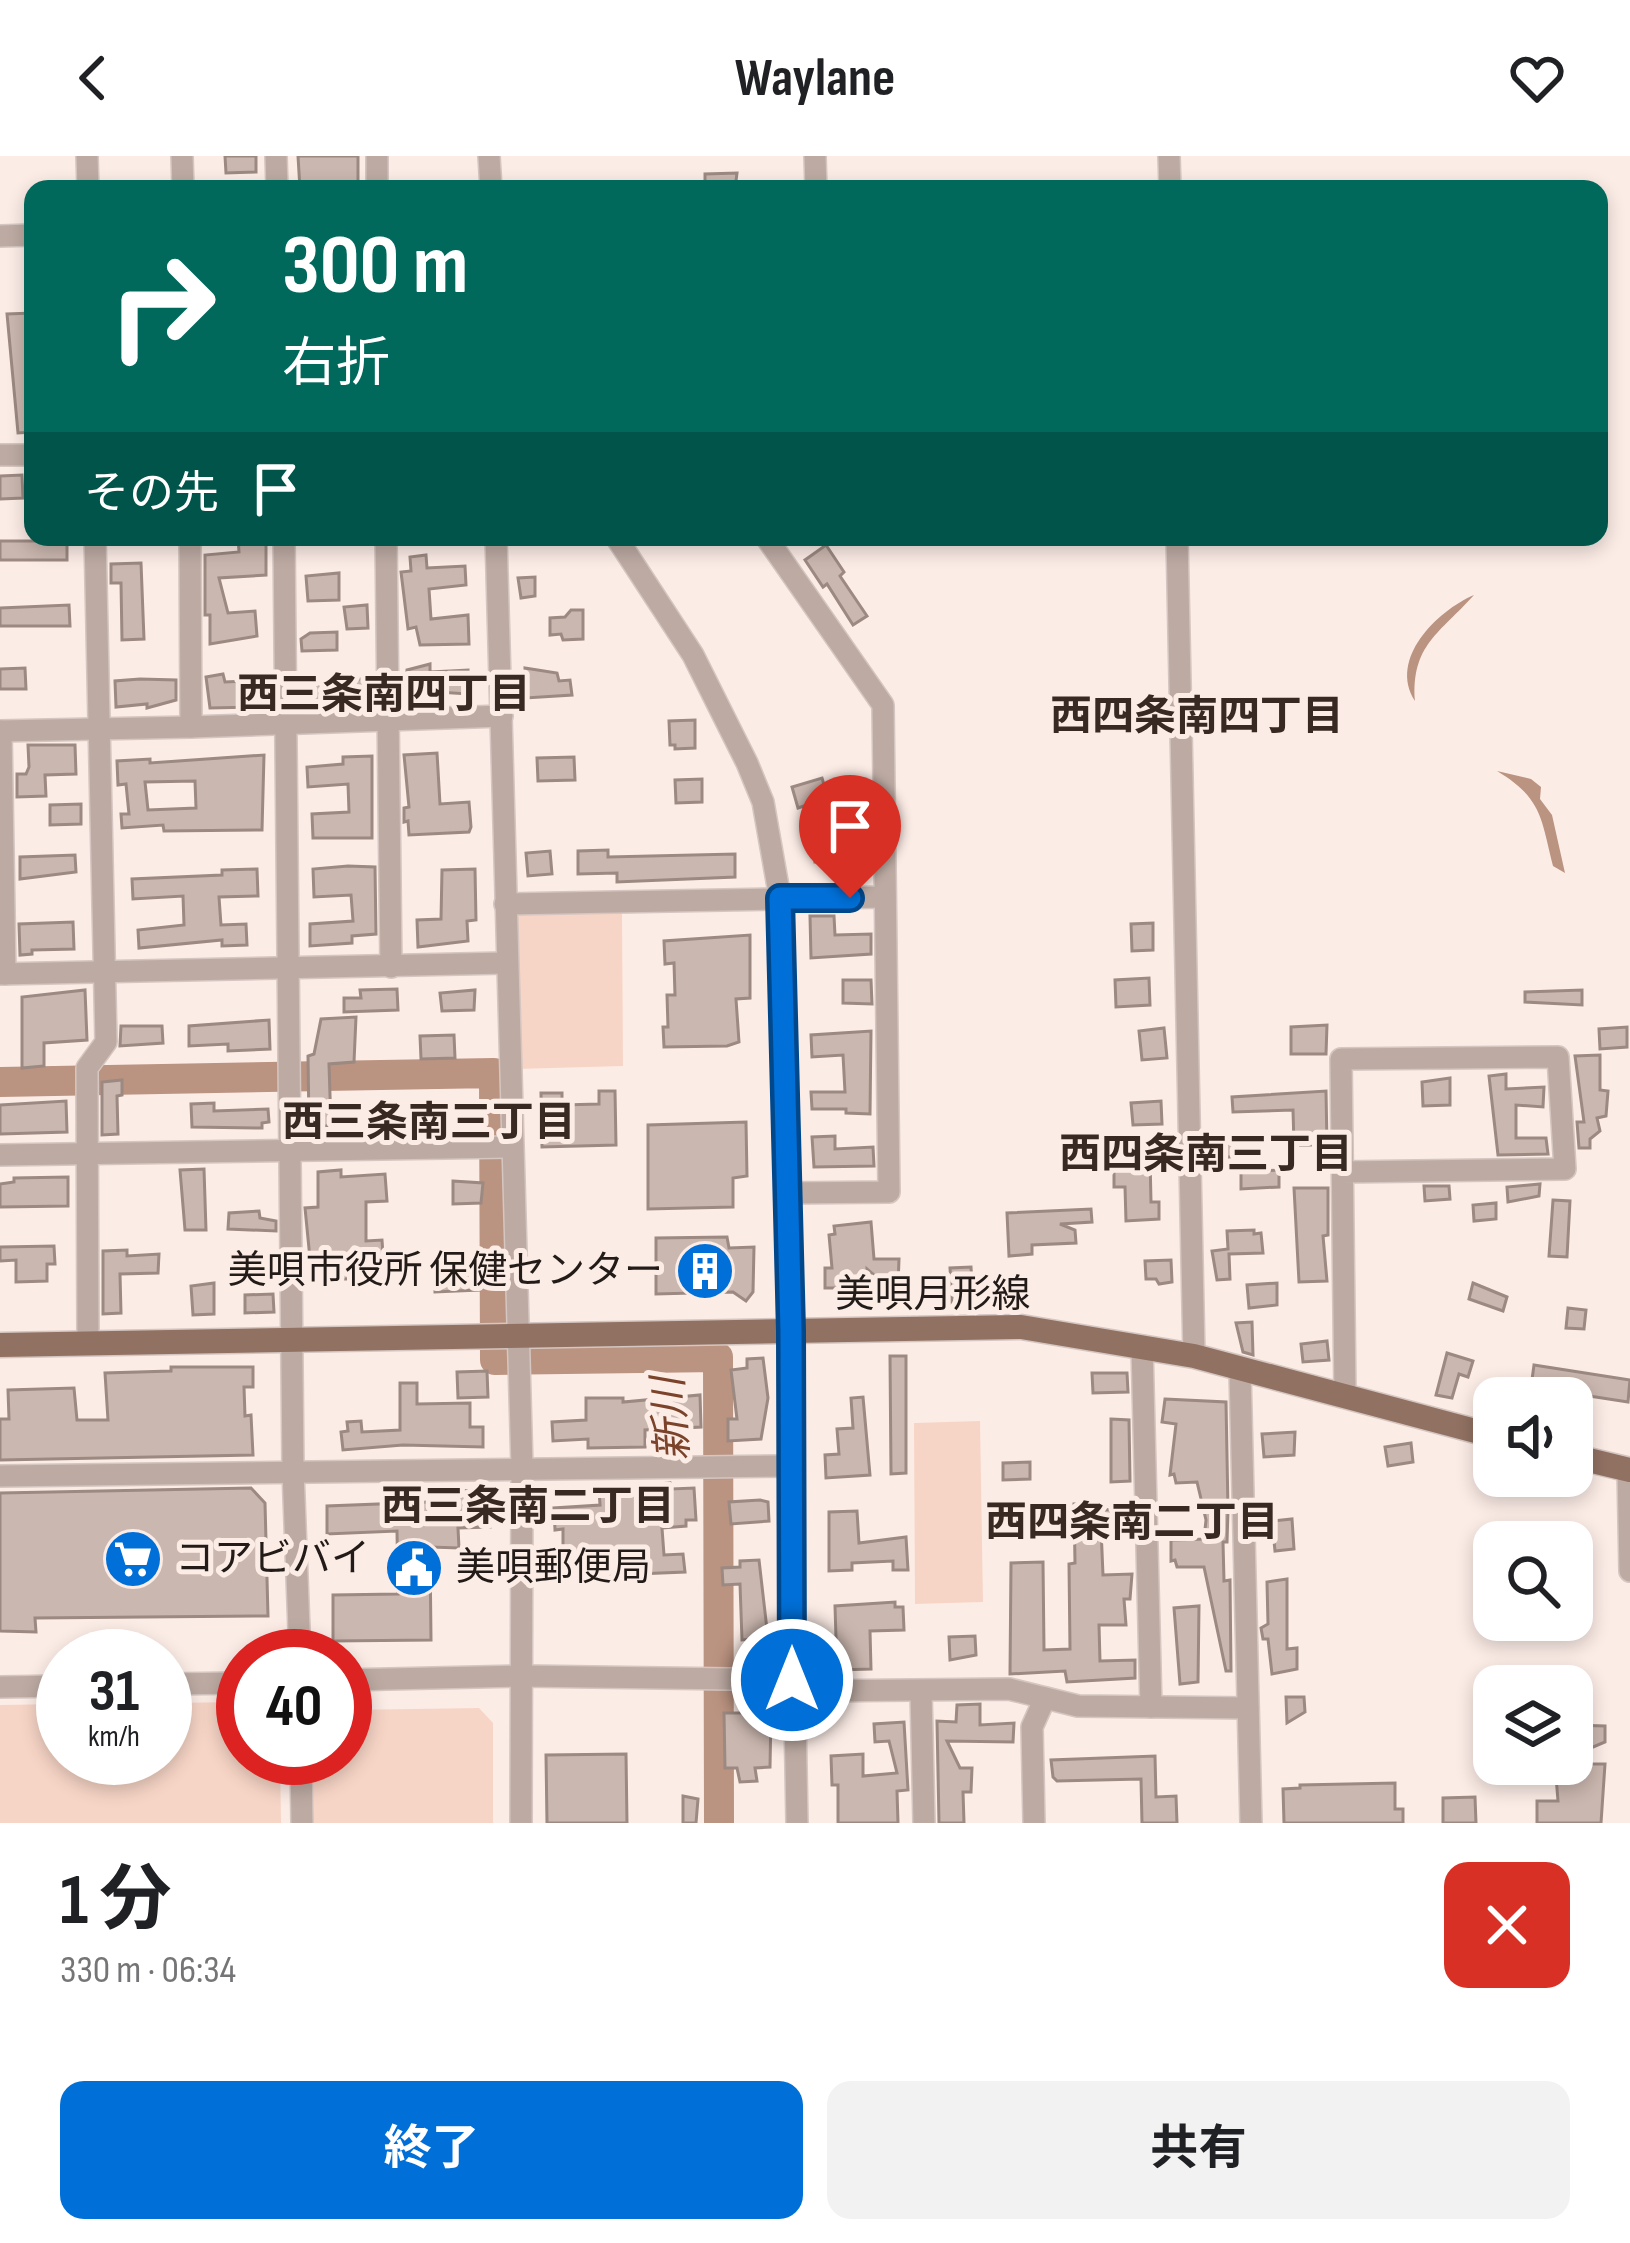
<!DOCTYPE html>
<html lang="ja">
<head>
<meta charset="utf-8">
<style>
	:root { --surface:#fff; --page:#f2f2f2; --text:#202124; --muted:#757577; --accent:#006fd7 }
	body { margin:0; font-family:"Sofia Sans Condensed","Noto Sans JP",sans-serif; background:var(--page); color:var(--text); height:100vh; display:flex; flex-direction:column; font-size:45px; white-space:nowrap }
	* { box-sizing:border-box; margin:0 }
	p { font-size:39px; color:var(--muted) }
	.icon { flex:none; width:66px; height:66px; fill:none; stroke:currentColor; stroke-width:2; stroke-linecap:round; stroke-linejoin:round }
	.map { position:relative; height:1667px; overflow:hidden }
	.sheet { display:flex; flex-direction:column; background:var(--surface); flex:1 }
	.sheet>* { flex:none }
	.guide { position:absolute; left:24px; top:24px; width:1584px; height:366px; border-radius:24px; box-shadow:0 6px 18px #0003; background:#00695c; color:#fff; overflow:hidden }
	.buttons { position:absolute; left:1473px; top:1221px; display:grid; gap:24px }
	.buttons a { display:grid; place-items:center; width:120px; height:120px; border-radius:24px; background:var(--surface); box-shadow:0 6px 18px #0003; font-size:60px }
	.speed { position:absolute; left:36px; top:1473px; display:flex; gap:24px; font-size:60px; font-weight:700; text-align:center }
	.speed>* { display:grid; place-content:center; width:156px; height:156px; border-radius:50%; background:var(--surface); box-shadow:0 6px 18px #0003; line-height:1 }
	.speed small { font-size:30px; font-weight:400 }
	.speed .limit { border:18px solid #d22; background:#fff; color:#111 }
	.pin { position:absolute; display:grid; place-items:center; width:102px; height:102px; color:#fff; margin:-123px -51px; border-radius:50% 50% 50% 0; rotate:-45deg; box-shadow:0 0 12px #0007 }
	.pin .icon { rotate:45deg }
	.me { position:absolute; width:132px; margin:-66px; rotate:0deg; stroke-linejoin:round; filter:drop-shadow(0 0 9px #0008) }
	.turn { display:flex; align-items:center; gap:42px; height:252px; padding:0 60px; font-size:54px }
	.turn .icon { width:156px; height:156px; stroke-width:2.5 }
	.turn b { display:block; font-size:84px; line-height:102px }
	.then { display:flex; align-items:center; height:114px; padding:0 60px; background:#0003; gap:24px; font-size:45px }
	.round { display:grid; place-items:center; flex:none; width:126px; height:126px; border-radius:24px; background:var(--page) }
	.head { display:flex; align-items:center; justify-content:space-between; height:204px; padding:0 60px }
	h1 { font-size:72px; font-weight:700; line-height:90px }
	.cta { display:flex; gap:24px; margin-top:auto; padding:24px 60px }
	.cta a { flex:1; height:138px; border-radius:24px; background:var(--accent); color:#fff; font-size:48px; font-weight:700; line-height:138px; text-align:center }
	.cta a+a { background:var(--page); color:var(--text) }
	header { display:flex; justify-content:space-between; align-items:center; height:156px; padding:0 60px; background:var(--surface); font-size:54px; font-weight:700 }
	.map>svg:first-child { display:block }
</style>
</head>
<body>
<header><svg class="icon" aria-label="back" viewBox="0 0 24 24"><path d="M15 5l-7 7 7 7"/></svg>Waylane<svg class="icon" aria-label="heart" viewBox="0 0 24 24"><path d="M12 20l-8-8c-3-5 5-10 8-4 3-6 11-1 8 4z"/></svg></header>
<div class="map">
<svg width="1630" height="1667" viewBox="0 0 1630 1667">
	<rect width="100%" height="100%" fill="#fcece6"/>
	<g fill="#f7d5c6">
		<path d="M622,755L623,910L516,913L514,759Z"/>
		<path d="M980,1265L983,1446L915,1448L914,1267Z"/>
		<path d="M243,1546V1602H280L281,1667H0V1549L63,1548V1602H165V1547Z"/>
		<path d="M479,1552L493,1567V1667H314L313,1602H345V1554Z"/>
	</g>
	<g fill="#bb9381">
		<path d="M1474,439C1440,477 1411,489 1415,545C1388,503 1437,455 1474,439Z"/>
		<path d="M1497,615L1531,623L1541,631L1540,643L1552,659L1565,717L1553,710C1541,662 1542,642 1497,615Z"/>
	</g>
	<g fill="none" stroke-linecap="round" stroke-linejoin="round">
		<path stroke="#bb9381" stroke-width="30" d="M0,926L494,917L495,1204L718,1201L719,1667"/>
	</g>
	<g fill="#cab7af" stroke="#9b8982" stroke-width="3" fill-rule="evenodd">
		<path d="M225,0H256V16L226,17Z"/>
		<path d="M298,0H358V33H300Z"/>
		<path d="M737,17L735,33H705V18Z"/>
		<path d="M33,157V276L18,277L7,158Z"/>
		<path d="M22,319L23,342L0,343V320Z"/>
		<path d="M238,381H266V419L219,422L228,457L255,455L257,480L210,488V459H205V399L239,396Z"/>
		<rect x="0" y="385" width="67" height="19"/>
		<path d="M826,389L844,416L840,420L867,460L853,469L827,428L823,431L805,404Z"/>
		<path d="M426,399L427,412L465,410L466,429L429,433L431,463L468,459L469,488L420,489L416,471L408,473L401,416L411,415L410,401Z"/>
		<path d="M141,407L144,483L122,484L121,427H111V408Z"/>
		<path d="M339,417V444L308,445L306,420Z"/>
		<path d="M535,421V440L521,442L518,422Z"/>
		<path d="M69,449L70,470H0V452Z"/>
		<path d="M367,449L368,472L347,473L344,451Z"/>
		<path d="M571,454H583V483L563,484L561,478L550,479V462L565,461Z"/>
		<path d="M337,476V494L302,495L301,483L310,477Z"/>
		<path d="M430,508V516L468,514V538L406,534L407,514Z"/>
		<path d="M25,512L26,533H0V513Z"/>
		<path d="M525,512L557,517L559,525L570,524L572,539L526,542Z"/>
		<path d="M223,518L225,526L269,524V544L261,545L262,551L210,552L206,521Z"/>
		<path d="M373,522V544L304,545L303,527Z"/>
		<path d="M140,523L176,524V544L147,552V548L116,551L115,525Z"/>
		<path d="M695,564V592L675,593V589H670L669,565Z"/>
		<path d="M28,589H75L76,618L45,619L46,640L17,641V618H26L29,611Z"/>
		<path d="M437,597L440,648L469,646L471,671L469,676L409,679L408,665L404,666V652L409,651L404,599Z"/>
		<path d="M264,599L262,674L164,675L163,669L122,672L121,658H129L126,628L118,629L117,605L150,603V607ZM195,625L196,652L148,654L145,626Z"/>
		<path d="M372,600V682H313L312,658L349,656L348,628L308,631L307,611L343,608V601Z"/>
		<path d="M574,601L575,624L538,625L537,602Z"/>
		<path d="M822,622L828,642L798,652L792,631Z"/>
		<path d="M702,623V646L676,647L675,624Z"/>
		<path d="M81,648V668L50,669V649Z"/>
		<path d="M844,682V687H854L855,707L815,706L814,684Z"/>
		<path d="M608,694V701L735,698V721L617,726V717L578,718V695Z"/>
		<path d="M550,695L552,718L528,720L526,697Z"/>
		<path d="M75,699L76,716L20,723V701Z"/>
		<path d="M348,710L375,711L376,778L352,780V787L310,790V768L353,765L351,739L314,741L313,713Z"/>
		<path d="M257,713L258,740L219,741L221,769L246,768L247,789L222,790V784L139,792L138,774L184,769L183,740L133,743L132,723L222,719V714Z"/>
		<path d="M475,713L476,764L467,765L468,785L418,791L417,764L441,763L442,714Z"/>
		<path d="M810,760H834L835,779L871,778V798L811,802Z"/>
		<path d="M73,766L74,793L32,794V798L20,799L19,768Z"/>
		<path d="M1153,767V794L1132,795L1131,768Z"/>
		<path d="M750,779V842L736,843L739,886L727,890L664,891L663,871H668L667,839H675L674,807L665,808L664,785Z"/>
		<path d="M1149,822L1150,849L1116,851L1115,824Z"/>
		<path d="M843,824H871L872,848L843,847Z"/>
		<path d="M397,833L398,854L344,856V842H361L360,834Z"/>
		<path d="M85,834L87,884L44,887V910L22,912V841Z"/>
		<path d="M475,834L474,854L442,855L440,837Z"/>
		<path d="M1582,834V849L1525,846V836Z"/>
		<path d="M356,861L354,906L329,908L331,970H309L308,900L314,898L321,863Z"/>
		<path d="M269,864L270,893L228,895V888L189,890V870Z"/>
		<path d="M1327,869L1326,898H1291V871Z"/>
		<path d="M121,870H162L163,887L120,890Z"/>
		<path d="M1627,871V891L1600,893L1599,873Z"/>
		<path d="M1164,872L1167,902L1142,904L1139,875Z"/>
		<path d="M871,875L870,958L846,957V953H812L811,936H845L843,899L812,901L811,879Z"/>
		<path d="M454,879L455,902L421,903L420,880Z"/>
		<path d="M1600,899V934L1608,935L1606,960L1597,962L1600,975L1590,983V992H1579L1577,966H1584L1575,900Z"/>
		<path d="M1506,918V933L1544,931L1543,951L1516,949V982H1546L1548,998L1498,999L1489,920Z"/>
		<path d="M1450,922V949L1423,950L1422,926Z"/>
		<path d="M122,924V939L117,940L118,978L102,979V926Z"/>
		<path d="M599,935H615L616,989L542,991L541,937H562V949L599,948Z"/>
		<path d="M1326,935L1327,989H1294L1293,954L1233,956L1232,941Z"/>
		<path d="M66,945L67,976L0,978V949Z"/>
		<path d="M1161,945L1162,968L1133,969L1131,947Z"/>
		<path d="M214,947V955L268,953L269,966L262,967V972L192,971L191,948Z"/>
		<path d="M746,966L747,1020L733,1022V1051L648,1053V969Z"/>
		<path d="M835,980V993L873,991L874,1010L814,1011L812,981Z"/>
		<path d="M1233,980L1235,1000L1211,1004L1209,983Z"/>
		<path d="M1114,1001H1150L1151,1046H1159V1063L1126,1065L1125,1031H1114Z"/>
		<path d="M204,1013L206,1074H185L180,1014Z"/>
		<path d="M341,1014V1021L385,1018L387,1045L366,1046V1085L382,1084L384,1113L353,1115V1123H312L305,1052L318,1051V1016Z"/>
		<path d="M1279,1014V1031L1241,1033V1016Z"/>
		<path d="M68,1021V1050L0,1051V1028L14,1026V1022Z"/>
		<path d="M453,1025L483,1027L481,1047L453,1048Z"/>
		<path d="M1540,1028L1539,1040L1508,1046L1507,1031Z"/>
		<path d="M1424,1030H1449L1450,1043L1425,1045Z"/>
		<path d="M1294,1032H1328V1079L1323,1080L1327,1125L1299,1126Z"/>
		<path d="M1553,1044L1570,1045L1567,1101L1549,1100Z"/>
		<path d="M1496,1047V1063L1474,1065L1473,1049Z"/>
		<path d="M1091,1053L1092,1066L1060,1068L1075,1074L1076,1087L1032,1089V1098L1009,1100L1007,1057Z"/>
		<path d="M259,1055L260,1062L276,1065V1075L228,1073L229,1057Z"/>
		<path d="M871,1066L874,1103H899L898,1131L889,1132L867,1113V1132H825V1112H832L829,1079L835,1078L834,1070Z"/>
		<path d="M1254,1074V1078L1261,1077L1263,1097L1229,1098L1230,1123L1217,1124L1212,1095L1228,1093L1227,1075Z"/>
		<path d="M727,1081L729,1092L754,1091L753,1136L746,1145L733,1136L656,1138V1082Z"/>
		<path d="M54,1090L55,1108H47V1125L16,1126V1104L0,1105V1091Z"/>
		<path d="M127,1094V1100L159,1098L158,1117L120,1118L121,1157L103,1158V1095Z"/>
		<path d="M478,1103L479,1134L435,1136L434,1104Z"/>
		<path d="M1171,1104L1172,1126L1159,1128L1156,1123H1146L1145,1105Z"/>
		<path d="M971,1111L972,1126H967L968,1147L952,1148L950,1112Z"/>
		<path d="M214,1127V1158L193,1159L191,1130Z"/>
		<path d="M1277,1127V1149L1249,1152L1247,1129Z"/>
		<path d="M1473,1127L1507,1141L1503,1155L1469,1143Z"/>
		<path d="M273,1138L274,1156L245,1157V1139Z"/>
		<path d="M1568,1152L1586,1154L1584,1173L1566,1172Z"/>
		<path d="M1252,1166L1253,1199L1243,1196L1236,1167Z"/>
		<path d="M1327,1185L1329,1204L1303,1206L1301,1188Z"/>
		<path d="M1447,1197L1473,1205L1468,1221L1459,1218L1452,1242L1436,1239Z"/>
		<path d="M890,1200H906V1317L891,1318Z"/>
		<path d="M763,1202L768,1242L761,1283L728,1285V1263H737L731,1214L747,1212V1203Z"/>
		<path d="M1534,1209L1630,1224L1628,1246L1531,1231Z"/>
		<path d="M171,1211H253V1231H244L245,1260L251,1259L253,1299L0,1304V1263H9L8,1234L74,1232L77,1264H108L105,1217L171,1215Z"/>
		<path d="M487,1215L488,1241L458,1242L457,1216Z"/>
		<path d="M1092,1217H1127L1128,1236L1093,1237Z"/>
		<path d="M400,1227H417V1248L470,1247V1271H483V1291L403,1289L343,1294L341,1276L348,1275L347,1266L361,1265L362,1276L400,1274Z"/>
		<path d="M700,1239L701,1271L645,1274V1291L588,1292V1283L553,1285L552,1266L586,1264V1242H623V1246Z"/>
		<path d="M863,1241L870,1319L826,1322L825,1299L839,1298L837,1273L853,1272L851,1242Z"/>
		<path d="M1165,1243L1226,1246L1228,1354L1227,1386H1223L1224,1425L1230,1424L1231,1515H1226L1204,1411H1177L1175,1404L1171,1405V1384L1204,1383L1206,1364L1197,1326L1176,1327L1174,1318L1170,1319L1176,1268L1162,1266Z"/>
		<path d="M1111,1263L1129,1264L1130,1325L1111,1326Z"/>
		<path d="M1295,1276L1294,1299L1264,1301L1262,1278Z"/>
		<path d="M1411,1287L1413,1306L1388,1310L1385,1291Z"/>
		<path d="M1030,1306V1323L1003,1324V1307Z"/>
		<path d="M670,1327L671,1333L694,1332L696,1364H686V1370L662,1372L664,1399L683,1398L685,1416L563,1421V1373L555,1374L554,1352L600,1349L599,1334Z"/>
		<path d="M251,1332L265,1347L268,1460L35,1462L36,1476L0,1475V1337Z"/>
		<path d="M489,1334L490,1371L458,1372L459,1392L430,1391L431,1484L333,1485V1439L398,1438L397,1375L327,1378V1350L456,1345V1335Z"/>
		<path d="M760,1344L768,1346L769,1365L731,1368L729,1346Z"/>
		<path d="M1095,1347V1354L1131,1353V1371L1101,1372L1103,1419L1132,1418L1130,1443H1124L1126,1469H1099L1100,1505L1135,1504V1522L1067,1526L1065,1515L1010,1518L1011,1407L1043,1406L1044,1494L1070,1493L1069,1408L1075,1407L1074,1348Z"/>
		<path d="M857,1355L859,1387L906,1381L908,1414H893V1405L852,1407V1414L829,1415V1356Z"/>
		<path d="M1292,1363L1294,1393L1275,1395L1272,1365Z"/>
		<path d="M759,1404L768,1482L742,1484L740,1428L723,1429L722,1412L740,1411V1405Z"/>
		<path d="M1287,1423V1493L1297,1492V1513L1272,1518L1268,1483H1263L1261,1472L1268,1468L1267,1426Z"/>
		<path d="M895,1446V1451H903L904,1474L870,1475L871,1513L837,1514L835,1450Z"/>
		<path d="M1199,1450L1198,1526L1180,1528L1174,1452Z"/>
		<path d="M975,1480L976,1499L950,1504L949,1481Z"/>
		<path d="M1286,1541H1304L1305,1556L1287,1567Z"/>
		<path d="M980,1548V1569L1014,1567L1013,1586L947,1585L960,1612H972L971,1636H963L964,1667H939L937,1565L956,1566L957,1549Z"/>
		<path d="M724,1557H771L770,1611L755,1612L757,1625L740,1626L737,1612H725Z"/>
		<path d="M904,1566L908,1634L897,1635L898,1667H838V1629H832L831,1600L863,1598V1620L897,1617L889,1585L875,1586L874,1568Z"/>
		<path d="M1572,1569L1605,1570V1586L1572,1600Z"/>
		<path d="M626,1598L627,1667H547L546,1599Z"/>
		<path d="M1155,1600L1156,1641L1176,1640L1177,1667H1142L1141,1623L1057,1625L1053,1621L1051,1604Z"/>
		<path d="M1555,1608H1605L1601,1667H1537V1645H1558Z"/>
		<path d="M1395,1627V1653H1403V1667H1284L1283,1633L1300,1632V1629Z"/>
		<path d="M683,1640L698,1643L696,1667H683Z"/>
		<path d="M1475,1641L1476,1667H1443V1642Z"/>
	</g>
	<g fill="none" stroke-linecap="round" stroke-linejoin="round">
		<g stroke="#d5c6c1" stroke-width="24">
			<g id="minor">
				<path d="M87,0L88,33"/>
				<path d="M182,0L183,33"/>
				<path d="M276,0L277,33"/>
				<path d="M377,0V33"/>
				<path d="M489,0L491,33"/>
				<path d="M815,0L816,33"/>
				<path d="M1169,0L1170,33"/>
				<path d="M0,80L33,79"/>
				<path d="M0,299H33"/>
				<path d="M190,381L191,571L502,560"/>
				<path d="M284,381L293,1315L300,1500"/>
				<path d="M386,381L391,811"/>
				<path d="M496,381L522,1311L521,1667"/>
				<path d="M616,381L693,499L747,607L763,646L780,742L797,1667"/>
				<path d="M766,381L883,549L889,1036L787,1037"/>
				<path d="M1177,381L1194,1200"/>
				<path d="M0,575L191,571"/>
				<path d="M1,575L5,818"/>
				<path d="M505,748L885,741"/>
				<path d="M0,818L505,807"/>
				<path d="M0,999L511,991"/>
				<path d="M1343,1016L1565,1013L1558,901L1341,903L1345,1241"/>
				<path d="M88,1188L87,912L106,886L95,381"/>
				<path d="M1142,1190L1151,1551"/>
				<path d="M1240,1215L1251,1667"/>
				<path d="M1628,1314L1630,1415"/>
				<path d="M0,1320L791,1310"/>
				<path d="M345,1524L524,1520L792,1524L815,1535L1009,1533L1078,1550L1248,1552"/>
				<path d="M165,1528L243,1527"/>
				<path d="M0,1531L63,1530"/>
				<path d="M921,1535L924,1667"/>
				<path d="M301,1602L302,1667"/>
				<path d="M1034,1667L1032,1571L1045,1542"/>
			</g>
		</g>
		<g stroke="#d5c6c1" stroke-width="27">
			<g id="major">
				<path d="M0,1189L1021,1171L1194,1200L1494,1280"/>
				<path d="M1572,1300L1630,1314"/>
			</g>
		</g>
		<use href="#minor" stroke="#bdaba3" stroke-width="21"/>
		<use href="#major" stroke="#917162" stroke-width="24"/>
	</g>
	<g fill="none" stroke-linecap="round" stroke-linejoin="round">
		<g stroke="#00488c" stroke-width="30">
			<path id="route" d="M792,1524L791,1175L780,742H850"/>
		</g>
		<use href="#route" stroke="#006fd7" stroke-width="21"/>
	</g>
	<defs>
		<g id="building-disc" transform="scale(3)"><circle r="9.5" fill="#006fd7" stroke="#fcece6"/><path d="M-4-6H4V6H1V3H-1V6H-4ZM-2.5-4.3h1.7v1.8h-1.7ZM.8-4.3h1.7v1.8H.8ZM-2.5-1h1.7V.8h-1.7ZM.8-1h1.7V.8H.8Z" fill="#fff"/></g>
		<g id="supermarket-disc" transform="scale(3)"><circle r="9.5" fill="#006fd7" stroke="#fcece6"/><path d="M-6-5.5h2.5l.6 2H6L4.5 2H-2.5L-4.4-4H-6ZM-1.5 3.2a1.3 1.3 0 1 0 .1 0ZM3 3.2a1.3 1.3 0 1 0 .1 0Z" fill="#fff"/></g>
		<g id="civic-disc" transform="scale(3)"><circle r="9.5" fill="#006fd7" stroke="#fcece6"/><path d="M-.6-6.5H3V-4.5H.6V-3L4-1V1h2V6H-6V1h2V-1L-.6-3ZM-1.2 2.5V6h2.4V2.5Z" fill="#fff"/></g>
	</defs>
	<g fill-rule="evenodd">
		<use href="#building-disc" x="705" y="1115"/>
		<use href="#supermarket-disc" x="133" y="1403"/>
		<use href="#civic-disc" x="414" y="1412"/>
	</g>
	<g text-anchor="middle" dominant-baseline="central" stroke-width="10" stroke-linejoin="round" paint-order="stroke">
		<g font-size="39" fill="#221b18" stroke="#fcece6" text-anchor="start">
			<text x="663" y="1115" text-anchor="end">美唄市役所 保健センター</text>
			<text x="175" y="1403">コアビバイ</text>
			<text x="456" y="1412">美唄郵便局</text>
		</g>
		<g font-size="39" fill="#221b18" stroke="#fcece6">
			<text x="933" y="1139">美唄月形線</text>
		</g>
		<g font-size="42" font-weight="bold" fill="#382a23" stroke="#fcece6">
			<text x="384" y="539">西三条南四丁目</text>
			<text x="1197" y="561">西四条南四丁目</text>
			<text x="429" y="967">西三条南三丁目</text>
			<text x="1206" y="999">西四条南三丁目</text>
			<text x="528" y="1351">西三条南二丁目</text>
			<text x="1132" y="1367">西四条南二丁目</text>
		</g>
		<g font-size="42" font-style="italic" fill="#7a432a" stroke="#fcece6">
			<text transform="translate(672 1263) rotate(-94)">新川</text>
		</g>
	</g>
</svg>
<div class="buttons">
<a><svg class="icon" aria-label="sound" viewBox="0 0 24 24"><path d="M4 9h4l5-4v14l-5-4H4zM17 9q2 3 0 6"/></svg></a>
<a><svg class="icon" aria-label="search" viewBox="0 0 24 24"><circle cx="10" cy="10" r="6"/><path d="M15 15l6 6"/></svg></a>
<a><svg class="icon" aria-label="layers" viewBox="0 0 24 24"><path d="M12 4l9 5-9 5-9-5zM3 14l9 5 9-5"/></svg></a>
</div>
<div class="speed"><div>31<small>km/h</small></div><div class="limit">40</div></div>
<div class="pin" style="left:850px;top:742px;background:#d93025"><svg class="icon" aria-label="arrive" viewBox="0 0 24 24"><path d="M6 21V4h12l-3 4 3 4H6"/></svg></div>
<svg class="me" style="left:792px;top:1524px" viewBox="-20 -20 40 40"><circle r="17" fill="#006fd7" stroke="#fff" stroke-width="3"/><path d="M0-11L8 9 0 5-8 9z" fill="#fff"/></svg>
<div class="guide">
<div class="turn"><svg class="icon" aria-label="right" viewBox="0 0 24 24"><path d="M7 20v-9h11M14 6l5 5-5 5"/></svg><div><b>300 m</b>右折</div></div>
<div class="then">その先<svg class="icon" aria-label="arrive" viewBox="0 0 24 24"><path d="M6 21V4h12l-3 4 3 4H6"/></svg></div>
</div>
</div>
<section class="sheet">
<div class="head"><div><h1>1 分</h1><p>330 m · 06:34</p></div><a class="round" style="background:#d93025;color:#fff"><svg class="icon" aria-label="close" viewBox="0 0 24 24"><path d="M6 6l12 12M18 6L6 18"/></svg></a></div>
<div class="cta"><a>終了</a><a>共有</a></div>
</section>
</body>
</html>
